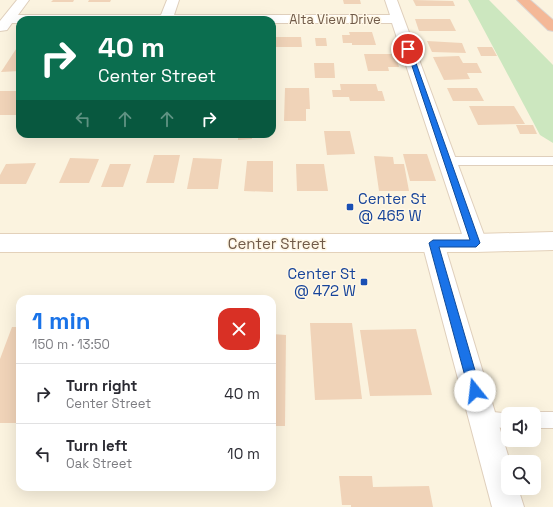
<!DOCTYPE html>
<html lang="en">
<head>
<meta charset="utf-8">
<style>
	:root { --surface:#fff; --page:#f2f2f3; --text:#2b2b33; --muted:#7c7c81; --line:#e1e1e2; --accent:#1a73e8 }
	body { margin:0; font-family:"Space Grotesk",sans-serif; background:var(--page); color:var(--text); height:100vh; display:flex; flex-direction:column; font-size:15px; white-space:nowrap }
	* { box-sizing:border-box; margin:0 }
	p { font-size:13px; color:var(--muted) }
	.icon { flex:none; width:22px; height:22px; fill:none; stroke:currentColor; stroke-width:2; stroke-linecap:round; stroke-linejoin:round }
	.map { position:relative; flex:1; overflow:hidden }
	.panel { position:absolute; left:16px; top:295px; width:260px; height:196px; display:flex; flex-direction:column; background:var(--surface); border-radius:12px; box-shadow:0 4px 16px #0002 }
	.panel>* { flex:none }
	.guide { position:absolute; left:16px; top:16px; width:260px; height:122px; border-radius:12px; box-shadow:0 4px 16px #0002; background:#0b6e4f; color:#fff; overflow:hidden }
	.fabs { position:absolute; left:501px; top:407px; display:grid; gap:8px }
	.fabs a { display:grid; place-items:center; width:40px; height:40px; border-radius:8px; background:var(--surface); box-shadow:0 4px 16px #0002; font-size:20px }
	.pin { position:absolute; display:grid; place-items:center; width:34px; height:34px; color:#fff; margin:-17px; border:2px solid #fff; border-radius:50%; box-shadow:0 1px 4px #0007 }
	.me { position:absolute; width:44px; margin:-22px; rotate:344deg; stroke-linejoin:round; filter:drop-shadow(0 0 3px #0008) }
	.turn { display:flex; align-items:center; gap:14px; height:84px; padding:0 16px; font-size:18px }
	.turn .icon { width:52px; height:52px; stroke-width:2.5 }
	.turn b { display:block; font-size:28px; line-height:34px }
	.lanes { display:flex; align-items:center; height:38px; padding:0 16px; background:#0003; justify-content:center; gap:20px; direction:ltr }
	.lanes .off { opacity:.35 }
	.round { display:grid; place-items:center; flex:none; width:42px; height:42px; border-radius:12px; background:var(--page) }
	.overview { display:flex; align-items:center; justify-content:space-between; height:68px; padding:0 16px }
	h1 { font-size:24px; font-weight:800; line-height:30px; color:var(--accent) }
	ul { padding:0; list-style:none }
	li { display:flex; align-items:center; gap:12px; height:60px; padding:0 16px; border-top:1px solid var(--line) }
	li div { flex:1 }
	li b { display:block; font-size:15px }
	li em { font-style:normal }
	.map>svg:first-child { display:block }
</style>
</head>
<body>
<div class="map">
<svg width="553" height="507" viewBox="0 0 553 507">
	<rect width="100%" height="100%" fill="#fbf3df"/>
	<path fill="#cce7bf" d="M468,0H489L553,65V143L540,135Z"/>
	<g fill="#f0d3b8">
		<path d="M53,0H74L73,2H51Z"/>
		<path d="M89,0H111L110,2H88Z"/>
		<path d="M343,0H360L361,4H344Z"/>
		<path d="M413,0L453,1L455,6H416Z"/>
		<path d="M415,19H450L456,31H419Z"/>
		<path d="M349,32H372L376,45H352V43H343L342,35H350Z"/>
		<path d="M272,37H301L302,47H272Z"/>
		<path d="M315,38H326L327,46H316Z"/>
		<path d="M427,41L462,43L466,53L432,52Z"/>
		<path d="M20,43V71L1,72Z"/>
		<path d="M477,47H492L497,56H481Z"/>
		<path d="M364,54H395L399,67H388L389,71H368Z"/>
		<path d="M459,56L463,63H477L482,73H467L470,79L444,80L433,57Z"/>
		<path d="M314,63H334L335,78H315Z"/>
		<path d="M340,84H376L378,91H382L385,101H350L349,97H333L332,90H341Z"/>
		<path d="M285,88H309L310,109H306V121H284Z"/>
		<path d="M447,88H477L484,101H453Z"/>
		<path d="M0,91H20V99L18,102H20V115H0Z"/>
		<path d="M469,106H514L525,124L478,125Z"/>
		<path d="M516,125H533L537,134H520Z"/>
		<path d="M324,131H350L355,154L327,155Z"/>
		<path d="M238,134H252V139L238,140Z"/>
		<path d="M403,154H427L436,181H410Z"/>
		<path d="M154,155H180L174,183H146Z"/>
		<path d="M374,156L393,157L394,164H404L409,191H379Z"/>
		<path d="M70,158L99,159L89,183H59Z"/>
		<path d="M193,158L222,159L218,189H187Z"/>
		<path d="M247,161H273V192L244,191Z"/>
		<path d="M36,163L26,184H0V175L6,164Z"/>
		<path d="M110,164H131L123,187H101Z"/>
		<path d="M296,164H324L328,191H297Z"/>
		<path d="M310,323H352L362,399L315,400Z"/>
		<path d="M12,327H20V423H0V359Z"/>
		<path d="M416,329L432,395L370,396L360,330Z"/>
		<path d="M272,334L286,335L285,426H272Z"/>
		<path d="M339,476H372L373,487L429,486L433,507H351V505H342Z"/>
	</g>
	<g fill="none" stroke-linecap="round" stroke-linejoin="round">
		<g stroke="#dfcfbc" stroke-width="2">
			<g id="lane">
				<path d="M447,157H553V165H447L442,161Z"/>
				<path d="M483,411L512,414H508V428L483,427L478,424L475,419L478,414Z"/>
				<path d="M534,412H553V428H534V414H530Z"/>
			</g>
		</g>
		<g stroke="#dfcfbc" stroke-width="2">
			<g id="street">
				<path d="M17,0H29L18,15H161L167,0H179L174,15H390L385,0H397L487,243L484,249L476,252L468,249L465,243L392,23H272V20H20V23H12L7,30L0,31V21Z"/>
				<path d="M433,234L441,237L444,243L510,462H508V488H518L524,507H492L422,243L425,237Z"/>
			</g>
		</g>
		<g stroke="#e3d1ba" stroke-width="2">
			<path id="secondary" d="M553,232V250L476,252H0V234H476Z"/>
		</g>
		<g stroke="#ddd7d3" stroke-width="2">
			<path id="highway" d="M517,0H530L553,20V31L548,30Z"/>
		</g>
		<use href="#lane" fill="#fff" fill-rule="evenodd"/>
		<use href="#street" fill="#fff" fill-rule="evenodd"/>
		<use href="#secondary" fill="#fff" fill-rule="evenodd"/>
		<use href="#highway" fill="#f4b897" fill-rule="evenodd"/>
	</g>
	<path fill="#1a73e8" stroke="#114b97" d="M406,48L411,49L480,243L476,247H439L481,391L479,395L475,397L471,395L469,391L429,243L433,240H470Z"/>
	<g fill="#1a4fb4" stroke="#fff7e5" stroke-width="1.5">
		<rect x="346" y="203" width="8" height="8" rx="2"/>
		<rect x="360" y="278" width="8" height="8" rx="2"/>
	</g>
	<g text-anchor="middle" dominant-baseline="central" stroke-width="3" stroke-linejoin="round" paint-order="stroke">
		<g font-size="13" fill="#705a48" stroke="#fff7e5">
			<text x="335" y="19">Alta View Drive</text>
		</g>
		<g font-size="15" fill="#164399" stroke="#fff7e5" text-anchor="start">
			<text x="358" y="198">Center St<tspan x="358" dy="17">@ 465 W</tspan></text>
			<text x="356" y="273" text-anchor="end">Center St<tspan x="356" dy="17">@ 472 W</tspan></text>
		</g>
		<g font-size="15" fill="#705a48" stroke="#fff7e5">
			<text x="277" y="243">Center Street</text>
		</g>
	</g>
</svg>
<div class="fabs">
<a><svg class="icon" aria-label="sound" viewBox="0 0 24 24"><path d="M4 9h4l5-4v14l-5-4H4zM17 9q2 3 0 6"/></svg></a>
<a><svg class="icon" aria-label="search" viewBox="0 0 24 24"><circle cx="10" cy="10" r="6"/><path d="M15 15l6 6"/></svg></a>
</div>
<div class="pin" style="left:408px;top:49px;background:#d93025"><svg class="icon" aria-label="arrive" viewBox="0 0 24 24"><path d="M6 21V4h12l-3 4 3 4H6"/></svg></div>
<svg class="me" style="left:475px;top:391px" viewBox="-20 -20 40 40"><circle r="19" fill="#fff"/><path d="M0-13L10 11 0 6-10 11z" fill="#1a73e8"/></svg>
<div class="guide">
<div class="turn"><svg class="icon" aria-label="right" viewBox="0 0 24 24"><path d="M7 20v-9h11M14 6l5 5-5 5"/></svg><div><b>40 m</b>Center Street</div></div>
<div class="lanes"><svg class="icon off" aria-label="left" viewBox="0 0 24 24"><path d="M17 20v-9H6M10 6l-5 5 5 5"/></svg><svg class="icon off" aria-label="ahead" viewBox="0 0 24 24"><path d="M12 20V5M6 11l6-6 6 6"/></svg><svg class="icon off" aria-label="ahead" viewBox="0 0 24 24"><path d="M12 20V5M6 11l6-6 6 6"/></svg><svg class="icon" aria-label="right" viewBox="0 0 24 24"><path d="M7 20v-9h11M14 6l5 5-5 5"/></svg></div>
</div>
<section class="panel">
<div class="overview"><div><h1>1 min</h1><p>150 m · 13:50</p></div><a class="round" style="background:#d93025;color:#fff"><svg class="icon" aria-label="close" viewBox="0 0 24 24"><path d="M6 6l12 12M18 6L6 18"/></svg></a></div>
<ul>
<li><svg class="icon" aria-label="right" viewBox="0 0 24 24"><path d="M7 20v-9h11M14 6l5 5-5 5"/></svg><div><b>Turn right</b><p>Center Street</p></div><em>40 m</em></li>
<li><svg class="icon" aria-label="left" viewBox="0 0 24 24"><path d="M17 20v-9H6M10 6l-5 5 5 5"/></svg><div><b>Turn left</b><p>Oak Street</p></div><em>10 m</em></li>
</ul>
</section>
</div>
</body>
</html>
